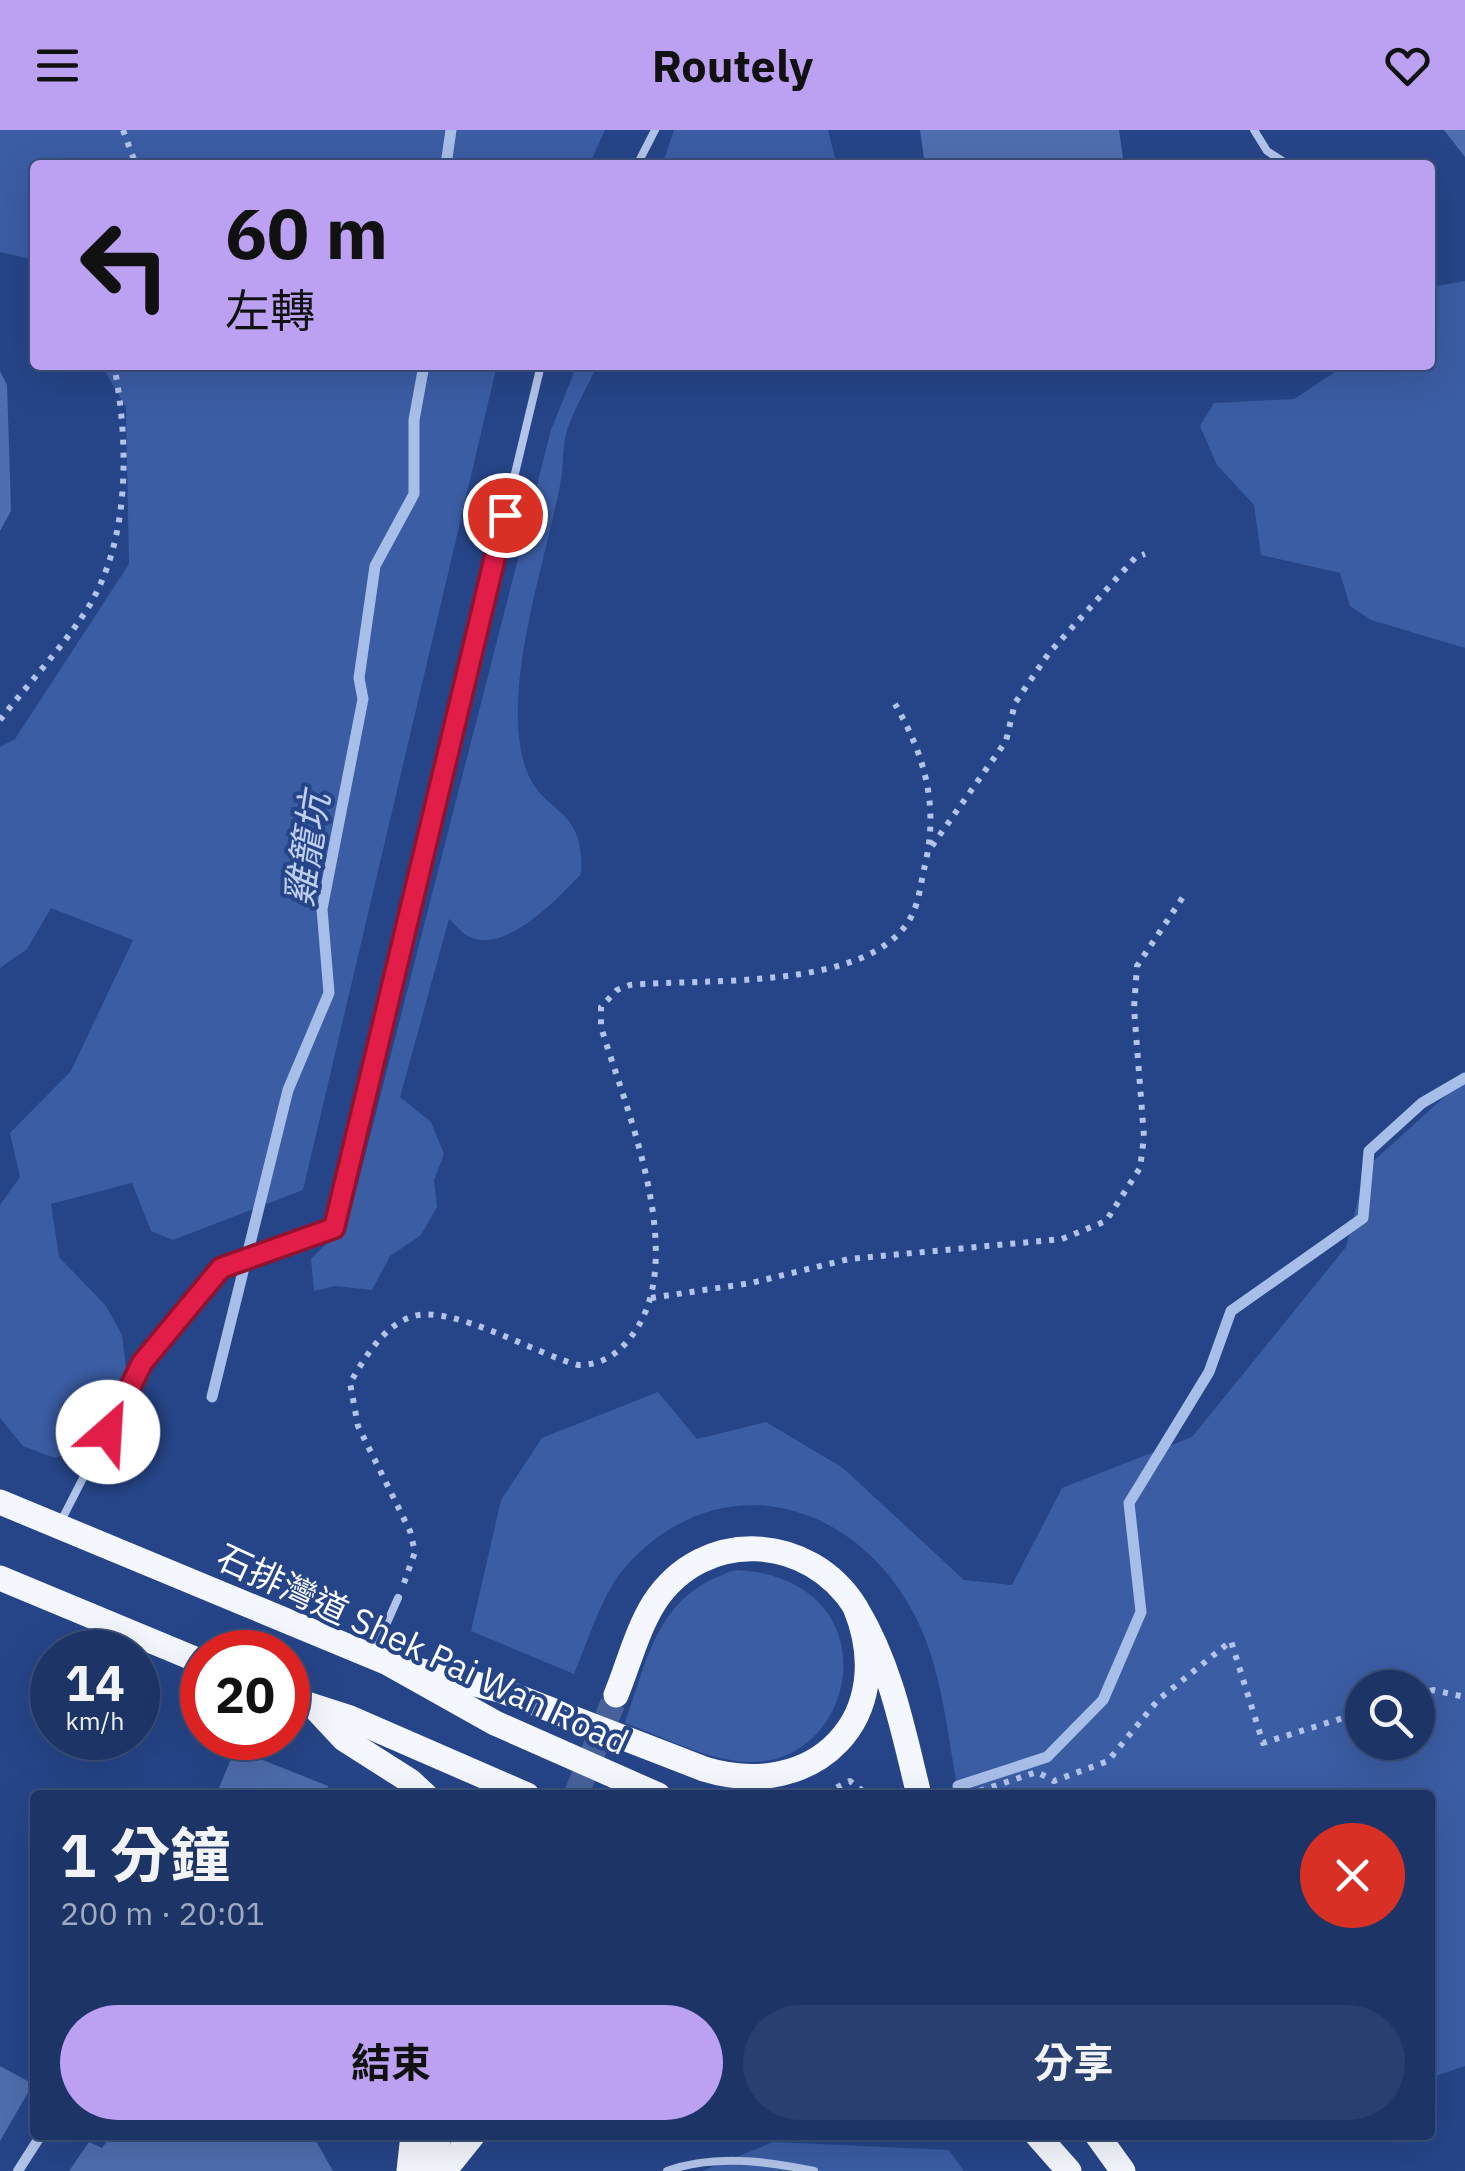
<!DOCTYPE html>
<html lang="zh-TW">
<head>
<meta charset="utf-8">
<style>
	:root { --surface:#1c3466; --page:#293f6f; --text:#f1f3f6; --muted:#a0aabf; --line:#3a4f7a; --accent:#bca0f2 }
	body { margin:0; font-family:"IBM Plex Sans","Noto Sans TC",sans-serif; background:var(--page); color:var(--text); height:100vh; display:flex; flex-direction:column; font-size:38px; white-space:nowrap }
	* { box-sizing:border-box; margin:0 }
	p { font-size:32px; color:var(--muted) }
	.icon { flex:none; width:55px; height:55px; fill:none; stroke:currentColor; stroke-width:2; stroke-linecap:round; stroke-linejoin:round }
	.map { position:relative; flex:1; overflow:hidden }
	.side { position:absolute; left:30px; top:1660px; width:1405px; height:350px; display:flex; flex-direction:column; background:var(--surface); border-radius:10px; box-shadow:0 10px 40px #0002,0 0 0 2px var(--line) }
	.side>* { flex:none }
	.top-card { position:absolute; left:30px; top:30px; width:1405px; height:210px; border-radius:10px; box-shadow:0 10px 40px #0002,0 0 0 2px var(--line); background:#bca0f2; color:#111; overflow:hidden }
	.tools { position:absolute; left:1345px; top:1540px; display:grid; gap:20px }
	.tools a { display:grid; place-items:center; width:90px; height:90px; border-radius:50%; background:var(--surface); box-shadow:0 10px 40px #0002,0 0 0 2px var(--line); font-size:50px }
	.speed { position:absolute; left:30px; top:1500px; display:flex; gap:20px; font-size:50px; font-weight:700; text-align:center }
	.speed>* { display:grid; place-content:center; width:130px; height:130px; border-radius:50%; background:var(--surface); box-shadow:0 10px 40px #0002,0 0 0 2px var(--line); line-height:1 }
	.speed small { font-size:25px; font-weight:400 }
	.speed .limit { border:15px solid #d22; background:#fff; color:#111 }
	.pin { position:absolute; display:grid; place-items:center; width:85px; height:85px; color:#fff; margin:-42px; border:5px solid #fff; border-radius:50%; box-shadow:0 2px 10px #0007 }
	.me { position:absolute; width:110px; margin:-55px; rotate:26deg; stroke-linejoin:round; filter:drop-shadow(0 0 8px #0008) }
	.turn { display:flex; align-items:center; gap:35px; height:210px; padding:0 30px; font-size:45px }
	.turn .icon { width:130px; height:130px; stroke-width:2.5 }
	.turn b { display:block; font-size:70px; line-height:85px }
	.round { display:grid; place-items:center; flex:none; width:105px; height:105px; border-radius:52px; background:var(--page) }
	.overview { display:flex; align-items:center; justify-content:space-between; height:170px; padding:0 30px }
	h1 { font-size:60px; font-weight:700; line-height:75px }
	.action { display:flex; gap:20px; margin-top:auto; padding:20px 30px }
	.action a { flex:1; height:115px; border-radius:60px; background:var(--accent); color:#111; font-size:40px; font-weight:700; line-height:115px; text-align:center }
	.action a+a { background:var(--page); color:var(--text) }
	header { display:flex; justify-content:space-between; align-items:center; height:130px; padding:0 30px; background:var(--accent); color:#111; font-size:45px; font-weight:700 }
	.map>svg:first-child { display:block }
</style>
</head>
<body>
<header><svg class="icon" aria-label="menu" viewBox="0 0 24 24"><path d="M4 6h16M4 12h16M4 18h16"/></svg>Routely<svg class="icon" aria-label="heart" viewBox="0 0 24 24"><path d="M12 20l-8-8c-3-5 5-10 8-4 3-6 11-1 8 4z"/></svg></header>
<div class="map">
<svg width="1465" height="2041" viewBox="0 0 1465 2041">
	<rect width="100%" height="100%" fill="#264588"/>
	<g fill="#3b5da4" fill-rule="evenodd">
		<path d="M0,0H605L589,35H35V130L0,122Z"/>
		<path d="M674,0H828L837,35H662Z"/>
		<path d="M1465,151V518L1371,490L1350,476L1340,443L1261,425L1254,375L1217,335L1200,296L1214,273L1294,269L1346,235H1430V157Z"/>
		<path d="M101,235H497L303,1060L173,1110L151,1101L132,1053L51,1074L59,1127L106,1176L122,1205L129,1262L114,1291L83,1315L55,1328L23,1316L0,1288V1075L20,1047L10,1003L71,941L133,810L51,778L27,819L0,838V617L15,609L129,434L126,277Z"/>
		<path d="M577,235H597C588,256 576,276 568,297C562,314 564,333 561,350C547,428 500,559 525,636C541,687 586,673 581,744C558,768 503,828 466,805C460,801 454,793 449,789L400,967L431,992L444,1024L434,1050L437,1077L421,1105L390,1126L372,1160L335,1156L314,1161L311,1129L348,1092L551,300Z"/>
		<path d="M1465,948V1936L1430,1948V1665H959C948,1610 943,1545 919,1494C863,1374 725,1329 628,1434C602,1462 589,1509 574,1544L471,1501L501,1370L542,1308L658,1262L697,1309L766,1292L843,1338L964,1450L1012,1455L1062,1358L1192,1307L1346,1117L1366,1038ZM1362,1558H1418V1612H1362Z"/>
		<path d="M736,1440C894,1448 860,1636 748,1632C706,1630 664,1607 625,1593C650,1523 657,1464 736,1440Z"/>
		<path d="M773,2012L949,2020L964,2041H702Z"/>
	</g>
	<g fill="none" stroke-linecap="round" stroke-linejoin="round">
		<g stroke="#a7bee9" stroke-width="11">
			<path d="M446,35L451,0"/>
			<path d="M212,1267L288,960L329,863L322,779L363,569L359,548L375,436L414,364V290L424,235"/>
			<path d="M958,1656L1047,1627L1103,1570L1141,1482L1129,1373L1209,1242L1231,1181L1363,1088L1369,1021L1422,973L1465,948"/>
		</g>
	</g>
	<g fill="#4f6eaf">
		<path d="M920,0H1119L1124,35H925Z"/>
		<path d="M1444,0H1465V27Z"/>
		<path d="M0,241L7,255L11,381L0,401Z"/>
		<path d="M235,1619L328,1656L325,1665H216Z"/>
		<path d="M0,1936L33,1954L0,2011Z"/>
		<path d="M112,2005H298L317,2013L333,2041H69L89,2012L102,2018Z"/>
	</g>
	<g fill="none" stroke-linecap="round" stroke-linejoin="round">
		<path stroke="#47619a" stroke-width="25" stroke-dasharray="25 12" stroke-linecap="butt" d="M576,1665L616,1565"/>
		<g stroke="#b2c4e9" stroke-width="6" stroke-dasharray="5 8" stroke-linecap="butt">
			<path d="M123,0L136,35"/>
			<path d="M0,590C28,554 61,519 86,481C131,411 129,313 114,235"/>
			<path d="M932,716L1006,611L1015,573L1049,523L1135,428L1145,424"/>
			<path d="M651,1168L751,1153L849,1129L1062,1109L1106,1091L1140,1038L1144,1007L1134,878L1137,836L1183,767"/>
			<path d="M404,1453L415,1422L410,1401L358,1296L350,1253C364,1229 384,1194 414,1186C453,1175 536,1224 578,1235C600,1235 616,1226 630,1208C692,1132 626,980 601,897V877L617,860L630,855C702,848 871,862 911,787C919,773 921,751 925,735C939,676 925,626 895,574"/>
			<path d="M1418,1565L1433,1560L1465,1567"/>
			<path d="M825,1663L850,1651L868,1665"/>
			<path d="M967,1665L1037,1642L1054,1651L1108,1631L1158,1570L1231,1511L1263,1613L1362,1582"/>
		</g>
		<g stroke="#b2c4e9" stroke-width="8">
			<path d="M1254,0L1267,21L1289,35"/>
			<path d="M637,35L655,0"/>
			<path d="M60,1393L142,1233L221,1138L334,1098L541,235"/>
			<path d="M374,1522L398,1468"/>
			<path d="M667,2041C713,2024 768,2031 814,2041"/>
		</g>
		<path stroke="#b2c4e9" stroke-width="10" d="M18,2041L41,2005"/>
		<g stroke="#f5f7fe" stroke-width="25">
			<path d="M0,1372L388,1533L495,1593L658,1665"/>
			<path d="M0,1448L202,1532"/>
			<path d="M417,1540L500,1560L704,1639C815,1673 900,1587 855,1477"/>
			<path d="M616,1565C628,1536 637,1500 654,1473C703,1397 810,1403 856,1478C891,1536 903,1600 919,1665"/>
			<path d="M288,1568L350,1588L527,1665"/>
			<path d="M316,1579L344,1609L410,1651L425,1665"/>
			<path d="M1037,2005L1069,2041"/>
			<path d="M1097,2005L1123,2041"/>
			<path d="M409,2041L413,2005"/>
			<path d="M425,2041L440,2005"/>
			<path d="M444,2041L473,2005"/>
		</g>
	</g>
	<g fill="none" stroke-linecap="round" stroke-linejoin="round">
		<g stroke="#92132f" stroke-width="25">
			<path id="route" d="M108,1302L142,1233L221,1138L334,1098L505,385"/>
		</g>
		<use href="#route" stroke="#e11d48" stroke-width="18"/>
	</g>
	<g text-anchor="middle" dominant-baseline="central" stroke-width="8" stroke-linejoin="round" paint-order="stroke">
		<g font-size="35" fill="#fff" stroke="#264588">
			<text transform="translate(423 1519) rotate(25)">石排灣道 Shek Pai Wan Road</text>
		</g>
		<g font-size="38" font-style="italic" fill="#becff0" stroke="#264588">
			<text transform="translate(306 719) rotate(-81)">雞籠坑</text>
		</g>
	</g>
</svg>
<div class="tools">
<a><svg class="icon" aria-label="search" viewBox="0 0 24 24"><circle cx="10" cy="10" r="6"/><path d="M15 15l6 6"/></svg></a>
</div>
<div class="speed"><div>14<small>km/h</small></div><div class="limit">20</div></div>
<div class="pin" style="left:505px;top:385px;background:#d93025"><svg class="icon" aria-label="arrive" viewBox="0 0 24 24"><path d="M6 21V4h12l-3 4 3 4H6"/></svg></div>
<svg class="me" style="left:108px;top:1302px" viewBox="-20 -20 40 40"><circle r="19" fill="#fff"/><path d="M0-13L10 11 0 6-10 11z" fill="#e11d48"/></svg>
<div class="top-card">
<div class="turn"><svg class="icon" aria-label="left" viewBox="0 0 24 24"><path d="M17 20v-9H6M10 6l-5 5 5 5"/></svg><div><b>60 m</b>左轉</div></div>
</div>
<section class="side">
<div class="overview"><div><h1>1 分鐘</h1><p>200 m · 20:01</p></div><a class="round" style="background:#d93025;color:#fff"><svg class="icon" aria-label="close" viewBox="0 0 24 24"><path d="M6 6l12 12M18 6L6 18"/></svg></a></div>
<div class="action"><a>結束</a><a>分享</a></div>
</section>
</div>
</body>
</html>
